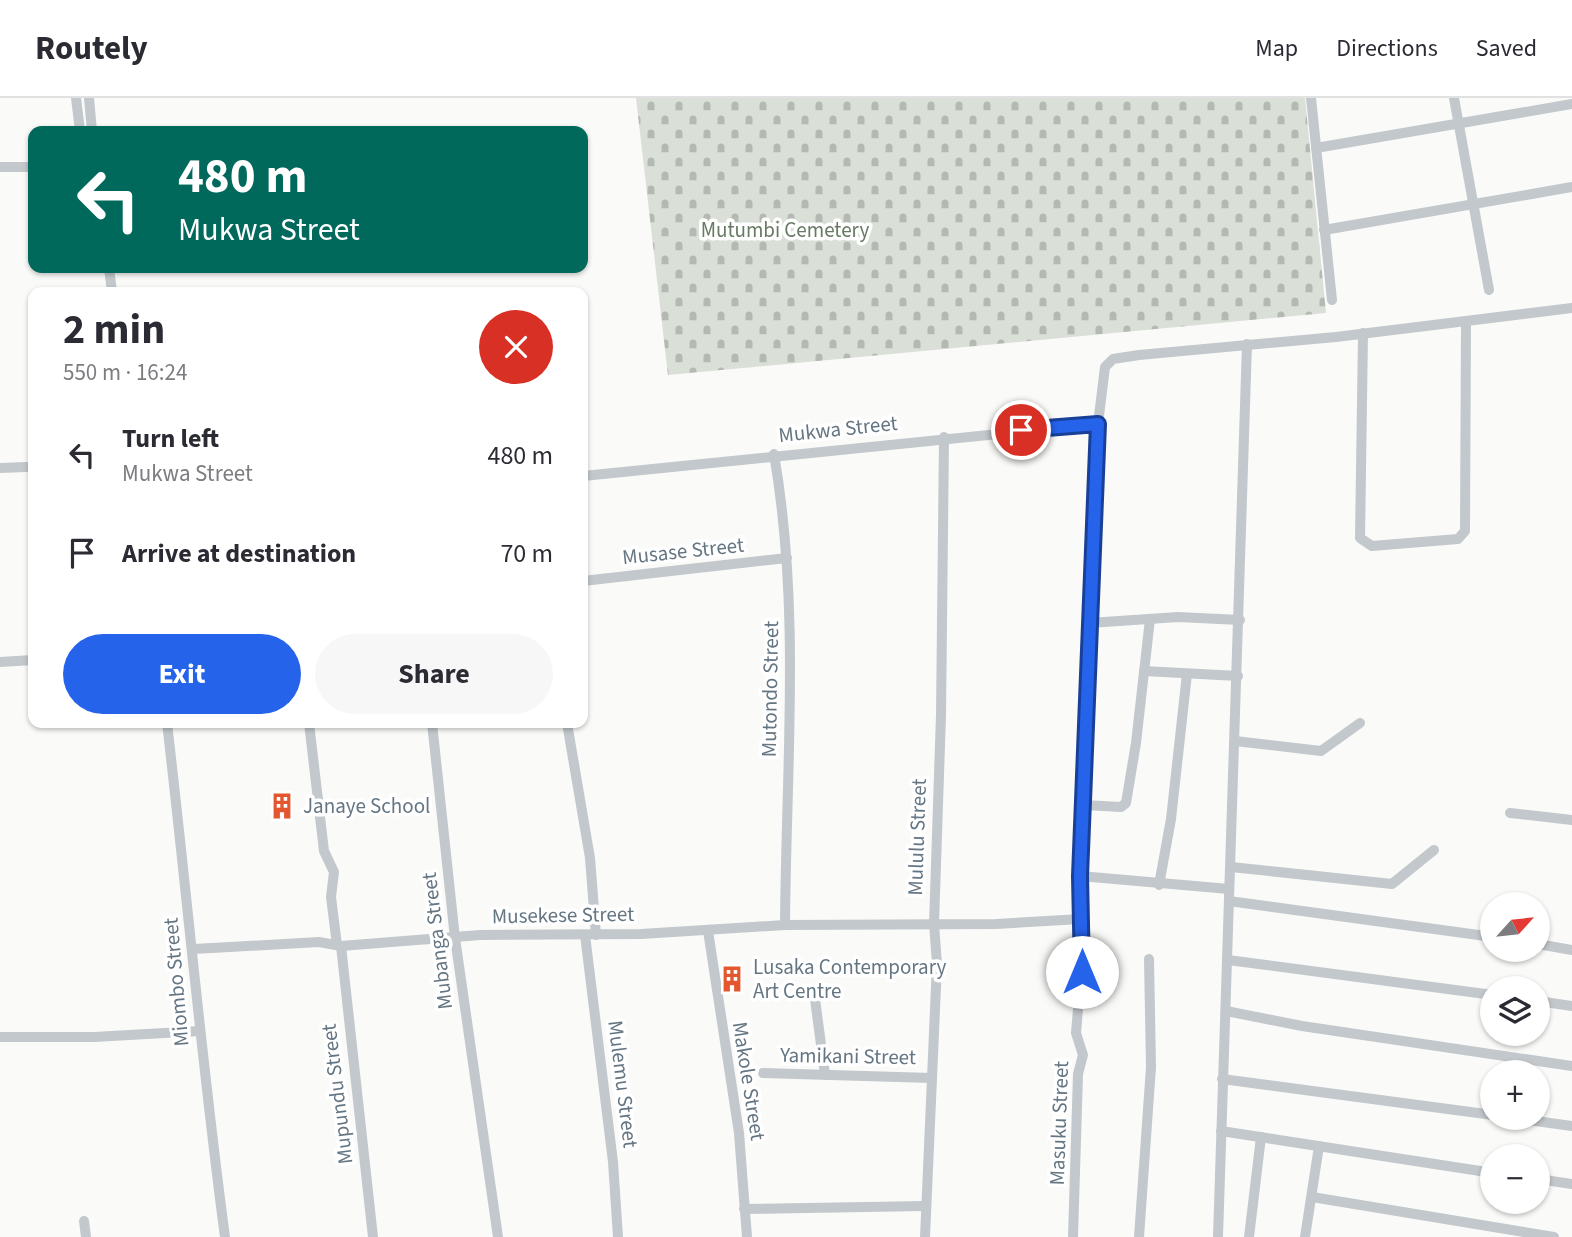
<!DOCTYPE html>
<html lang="en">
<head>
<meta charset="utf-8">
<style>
	:root { --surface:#fff; --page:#f7f7f7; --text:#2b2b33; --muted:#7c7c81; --line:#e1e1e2; --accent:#2563eb }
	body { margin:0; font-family:"Source Sans 3",sans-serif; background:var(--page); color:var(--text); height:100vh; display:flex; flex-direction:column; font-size:26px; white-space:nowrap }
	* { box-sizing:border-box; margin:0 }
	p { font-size:23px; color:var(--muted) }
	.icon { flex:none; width:38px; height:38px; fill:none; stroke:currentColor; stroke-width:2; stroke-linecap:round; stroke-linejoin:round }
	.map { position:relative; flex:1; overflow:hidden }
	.panel { position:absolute; left:28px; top:189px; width:560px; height:441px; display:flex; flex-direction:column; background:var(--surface); border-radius:14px; box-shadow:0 2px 5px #0004 }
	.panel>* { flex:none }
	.guide { position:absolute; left:28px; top:28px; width:560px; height:147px; border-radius:14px; box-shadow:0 2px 5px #0004; background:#00695c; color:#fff; overflow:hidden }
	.needle { width:46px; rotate:63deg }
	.controls { position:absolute; left:1480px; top:794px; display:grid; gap:14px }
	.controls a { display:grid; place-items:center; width:70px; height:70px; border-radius:50%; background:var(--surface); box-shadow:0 2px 5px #0004; font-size:35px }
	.pin { position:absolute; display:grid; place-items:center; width:60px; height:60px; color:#fff; margin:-30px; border:4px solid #fff; border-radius:50%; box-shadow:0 2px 7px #0007 }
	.me { position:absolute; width:77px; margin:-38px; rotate:0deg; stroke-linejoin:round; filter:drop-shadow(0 0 5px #0008) }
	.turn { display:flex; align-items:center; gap:24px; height:147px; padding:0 35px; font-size:32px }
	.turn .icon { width:91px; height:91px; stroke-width:2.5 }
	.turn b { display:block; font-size:49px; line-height:60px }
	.round { display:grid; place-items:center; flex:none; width:74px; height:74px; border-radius:37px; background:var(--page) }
	.summary { display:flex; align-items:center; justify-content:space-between; height:119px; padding:0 35px }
	h1 { font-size:42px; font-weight:700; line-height:52px }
	.button { display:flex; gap:14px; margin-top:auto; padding:14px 35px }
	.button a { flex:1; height:80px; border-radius:42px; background:var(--accent); color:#fff; font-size:28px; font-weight:700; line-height:80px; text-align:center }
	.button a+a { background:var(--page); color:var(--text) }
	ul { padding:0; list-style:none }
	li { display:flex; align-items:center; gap:21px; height:98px; padding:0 35px }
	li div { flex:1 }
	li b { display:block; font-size:26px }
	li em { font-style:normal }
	header { display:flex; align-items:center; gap:42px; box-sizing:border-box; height:98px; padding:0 35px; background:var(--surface); border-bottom:2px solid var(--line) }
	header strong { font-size:33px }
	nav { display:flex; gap:38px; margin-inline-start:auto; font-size:24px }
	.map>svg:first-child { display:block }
</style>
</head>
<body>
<header>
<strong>Routely</strong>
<nav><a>Map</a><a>Directions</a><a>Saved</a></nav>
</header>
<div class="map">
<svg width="1572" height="1139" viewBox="0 0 1572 1139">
	<defs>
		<pattern id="cemetery-stones" width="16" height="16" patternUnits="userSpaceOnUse" patternTransform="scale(1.75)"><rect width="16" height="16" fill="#dadfd7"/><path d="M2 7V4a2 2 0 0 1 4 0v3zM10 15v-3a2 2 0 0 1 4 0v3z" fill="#b4b9b4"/></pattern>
	</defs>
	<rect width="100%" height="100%" fill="#fafaf8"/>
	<path fill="url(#cemetery-stones)" d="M636,0H1305L1326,215L668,277Z"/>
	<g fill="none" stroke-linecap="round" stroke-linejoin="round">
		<g stroke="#c3c8cc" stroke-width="10">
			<path d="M76,0L80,33"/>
			<path d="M89,0L92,33"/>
			<path d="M1311,0L1332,202"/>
			<path d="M1454,0L1489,192"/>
			<path d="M1316,50L1572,6"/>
			<path d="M0,69H33"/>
			<path d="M1324,132L1572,89"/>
			<path d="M109,170L112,194"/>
			<path d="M1363,235L1360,440L1372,448L1458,441L1465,433L1466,223"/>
			<path d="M774,356C801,513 786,669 785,827"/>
			<path d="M0,370L26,369"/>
			<path d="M583,378L1098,326"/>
			<path d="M583,483L787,460"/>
			<path d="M1089,525L1178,519L1240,522"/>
			<path d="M0,564L33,562"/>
			<path d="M1144,573L1238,578"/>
			<path d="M167,625C187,796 202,968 225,1139"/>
			<path d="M309,625L324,753L334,774L331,799L337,847"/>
			<path d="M432,625L455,840L498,1139"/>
			<path d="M567,625L590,760L596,837"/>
			<path d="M1235,643L1321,653L1360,625"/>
			<path d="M1084,707L1121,709L1126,705L1136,645L1150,521"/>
			<path d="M1510,715L1572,722"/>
			<path d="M1231,769L1392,786L1434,752"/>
			<path d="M1080,778L1229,791"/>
			<path d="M1159,787L1171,721L1187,576"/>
			<path d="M1229,803L1493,839"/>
			<path d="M708,833L739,1035L747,1139"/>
			<path d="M585,837L613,1064L618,1139"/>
			<path d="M1538,846L1572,852"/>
			<path d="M341,848L373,1139"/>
			<path d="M194,851L319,844L341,848L480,837L641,836L785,827L996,826L1081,821"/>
			<path d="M1228,862L1493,897"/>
			<path d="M815,901L825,977"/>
			<path d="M1538,903L1572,908"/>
			<path d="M1226,913L1302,928L1572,968"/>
			<path d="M0,939H94L200,933"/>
			<path d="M763,975L932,980"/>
			<path d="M1222,981L1493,1017"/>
			<path d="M1514,1020L1572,1028"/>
			<path d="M1221,1033L1493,1075"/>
			<path d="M1538,1081L1572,1086"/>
			<path d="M1312,1099L1554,1139"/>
			<path d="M744,1111L925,1108"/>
			<path d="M84,1123L86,1139"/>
			<path d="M925,1139L937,866L934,826L941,617L944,339"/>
			<path d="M1073,1139L1078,976L1083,957L1076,935L1083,851L1080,778L1098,326L1105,269L1113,261L1139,257L1336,239L1572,210"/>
			<path d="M1139,1139L1151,969L1149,861"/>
			<path d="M1218,1139L1247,246"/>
			<path d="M1249,1139L1261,1039"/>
			<path d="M1305,1139L1319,1048"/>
		</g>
	</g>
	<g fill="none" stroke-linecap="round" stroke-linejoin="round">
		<g stroke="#184099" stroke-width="18">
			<path id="route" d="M1021,332L1098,326L1080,778L1082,874"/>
		</g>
		<use href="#route" stroke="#2563eb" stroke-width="12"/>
	</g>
	<defs>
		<g id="building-bare" transform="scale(2.1)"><path d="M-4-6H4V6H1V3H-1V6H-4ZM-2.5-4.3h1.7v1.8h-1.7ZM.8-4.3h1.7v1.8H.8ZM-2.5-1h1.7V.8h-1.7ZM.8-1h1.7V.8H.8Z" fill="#e4572e" stroke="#fff" stroke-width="2.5" paint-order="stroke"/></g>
	</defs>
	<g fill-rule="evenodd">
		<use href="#building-bare" x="282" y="708"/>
		<use href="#building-bare" x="732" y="881"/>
	</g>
	<g text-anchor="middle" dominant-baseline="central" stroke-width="7" stroke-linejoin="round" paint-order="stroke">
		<g font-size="21" fill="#687a64" stroke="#fff">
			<text x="785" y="132">Mutumbi Cemetery</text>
		</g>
		<g font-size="21" fill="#657683" stroke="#fff">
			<text transform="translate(838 331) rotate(-6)">Mukwa Street</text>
			<text transform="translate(683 453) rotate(-6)">Musase Street</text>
			<text transform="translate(770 591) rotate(-89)">Mutondo Street</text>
			<text transform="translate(917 739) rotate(-88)">Mululu Street</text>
			<text transform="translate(563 817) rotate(-1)">Musekese Street</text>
			<text transform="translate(437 843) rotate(-97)">Mubanga Street</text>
			<text transform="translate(176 884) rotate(-95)">Miombo Street</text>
			<text transform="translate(848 958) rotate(1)">Yamikani Street</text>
			<text transform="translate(749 983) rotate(81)">Makole Street</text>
			<text transform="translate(623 986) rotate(83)">Mulemu Street</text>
			<text transform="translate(337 996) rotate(-97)">Mupundu Street</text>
			<text transform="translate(1059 1025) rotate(-88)">Masuku Street</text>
		</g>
		<g font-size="21" fill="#657683" stroke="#fff" text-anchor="start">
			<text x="303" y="708">Janaye School</text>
			<text x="753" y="869">Lusaka Contemporary<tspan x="753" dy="24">Art Centre</tspan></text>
		</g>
	</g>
</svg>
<div class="controls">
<a><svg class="needle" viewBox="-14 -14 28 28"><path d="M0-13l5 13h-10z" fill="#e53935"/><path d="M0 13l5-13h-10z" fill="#7c7c81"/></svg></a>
<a><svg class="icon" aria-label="layers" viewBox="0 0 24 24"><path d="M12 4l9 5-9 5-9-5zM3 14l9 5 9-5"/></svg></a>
<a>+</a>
<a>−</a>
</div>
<div class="pin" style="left:1021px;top:332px;background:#d93025"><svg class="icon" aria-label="arrive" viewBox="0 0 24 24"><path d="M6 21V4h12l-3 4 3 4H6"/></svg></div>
<svg class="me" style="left:1082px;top:874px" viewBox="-20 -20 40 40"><circle r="19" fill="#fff"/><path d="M0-13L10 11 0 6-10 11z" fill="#2563eb"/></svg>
<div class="guide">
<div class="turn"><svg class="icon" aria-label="left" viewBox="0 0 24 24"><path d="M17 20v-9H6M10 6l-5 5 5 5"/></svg><div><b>480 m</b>Mukwa Street</div></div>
</div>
<section class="panel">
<div class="summary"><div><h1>2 min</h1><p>550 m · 16:24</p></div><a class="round" style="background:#d93025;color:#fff"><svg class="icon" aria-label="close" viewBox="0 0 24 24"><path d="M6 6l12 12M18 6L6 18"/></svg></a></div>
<ul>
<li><svg class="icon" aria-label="left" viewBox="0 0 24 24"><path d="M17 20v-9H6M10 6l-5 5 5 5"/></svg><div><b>Turn left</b><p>Mukwa Street</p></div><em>480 m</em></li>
<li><svg class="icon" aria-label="arrive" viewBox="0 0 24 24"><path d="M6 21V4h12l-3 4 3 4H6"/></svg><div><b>Arrive at destination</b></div><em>70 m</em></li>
</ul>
<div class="button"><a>Exit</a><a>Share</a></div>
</section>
</div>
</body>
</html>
